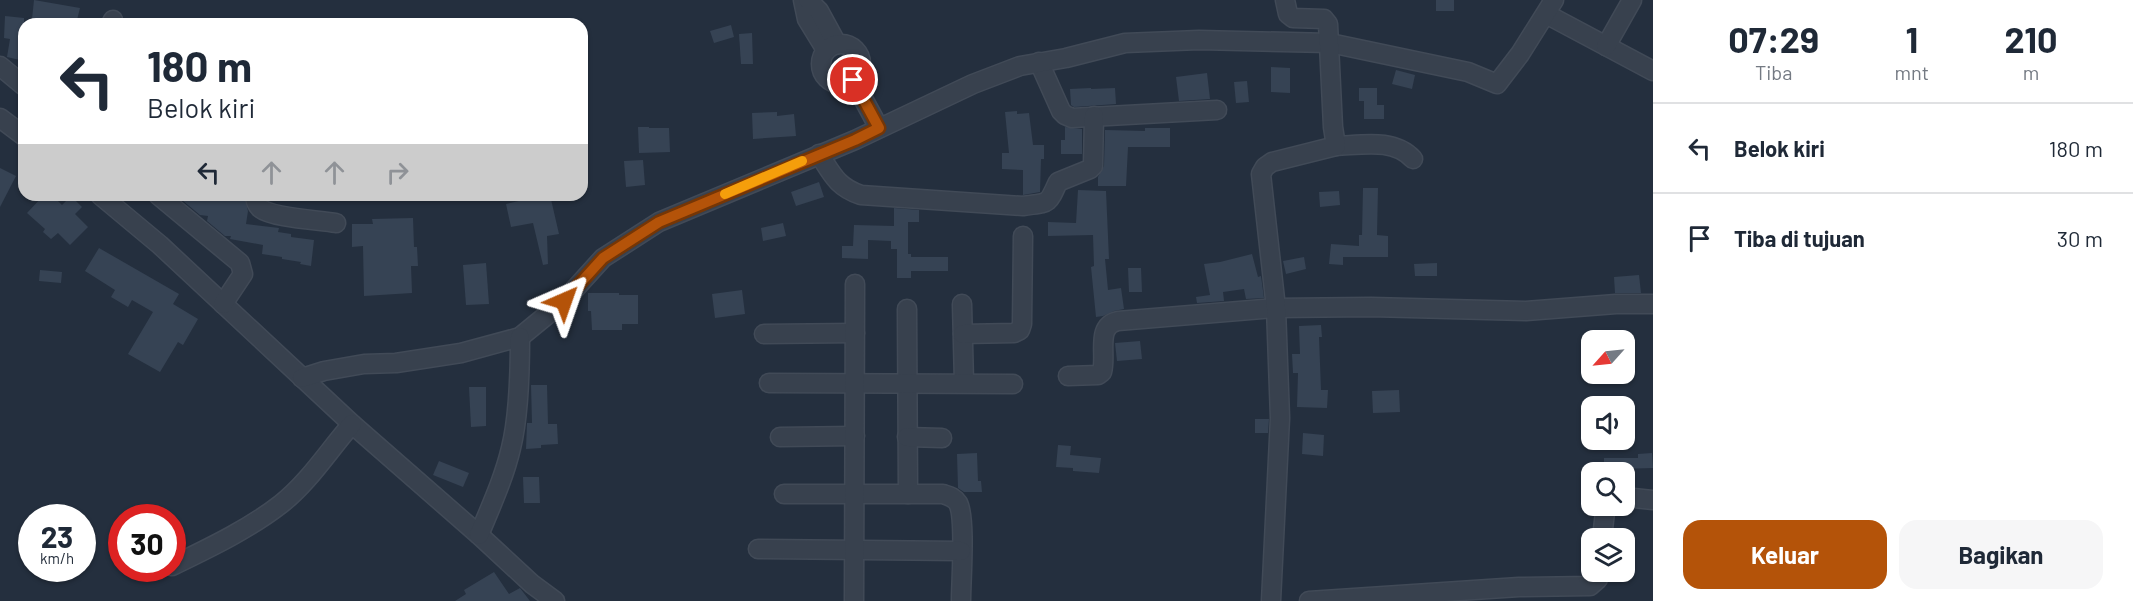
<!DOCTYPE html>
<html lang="id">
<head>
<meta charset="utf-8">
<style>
	:root { --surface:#fff; --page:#f6f6f7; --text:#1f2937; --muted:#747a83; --line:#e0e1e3; --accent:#b45309 }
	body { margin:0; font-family:Barlow,sans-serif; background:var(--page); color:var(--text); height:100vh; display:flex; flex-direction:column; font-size:22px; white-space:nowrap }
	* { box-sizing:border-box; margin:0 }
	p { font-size:20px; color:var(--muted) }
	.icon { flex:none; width:33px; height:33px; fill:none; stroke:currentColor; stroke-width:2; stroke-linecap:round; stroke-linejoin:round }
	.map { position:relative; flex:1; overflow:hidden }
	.sheet { display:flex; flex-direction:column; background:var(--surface); width:480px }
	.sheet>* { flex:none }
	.hud { position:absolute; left:18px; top:18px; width:570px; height:183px; border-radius:18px; box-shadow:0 2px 4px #0004; background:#fff; color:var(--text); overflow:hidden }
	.needle { width:39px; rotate:243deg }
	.fabs { position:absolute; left:1581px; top:330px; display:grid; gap:12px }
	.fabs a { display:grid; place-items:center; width:54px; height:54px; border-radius:12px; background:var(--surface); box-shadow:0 2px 4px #0004; font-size:30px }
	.speed { position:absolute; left:18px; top:504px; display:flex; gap:12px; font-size:30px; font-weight:700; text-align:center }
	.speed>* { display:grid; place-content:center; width:78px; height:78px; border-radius:50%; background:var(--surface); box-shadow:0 2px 4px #0004; line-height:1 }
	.speed small { font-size:15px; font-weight:400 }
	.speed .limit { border:9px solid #d22; background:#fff; color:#111 }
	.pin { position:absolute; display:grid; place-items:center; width:51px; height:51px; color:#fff; margin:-26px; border:3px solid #fff; border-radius:50%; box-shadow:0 2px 6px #0007 }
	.me { position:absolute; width:66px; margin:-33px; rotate:43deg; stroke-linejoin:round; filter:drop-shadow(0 0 4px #0008) }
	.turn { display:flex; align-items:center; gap:21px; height:126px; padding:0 30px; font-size:27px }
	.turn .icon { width:78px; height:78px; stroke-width:2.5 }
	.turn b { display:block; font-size:42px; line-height:51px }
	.lanes { display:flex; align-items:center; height:57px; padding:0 30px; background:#0003; justify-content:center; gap:30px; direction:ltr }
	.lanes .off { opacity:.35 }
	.eta { display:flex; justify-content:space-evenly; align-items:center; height:102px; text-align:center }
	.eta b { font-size:36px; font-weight:700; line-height:42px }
	.primary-button { display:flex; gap:12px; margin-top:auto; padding:12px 30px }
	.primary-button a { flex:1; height:69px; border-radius:18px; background:var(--accent); color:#fff; font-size:24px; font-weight:700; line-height:69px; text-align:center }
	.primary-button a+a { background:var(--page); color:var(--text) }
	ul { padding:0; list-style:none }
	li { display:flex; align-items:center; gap:18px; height:90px; padding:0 30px; border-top:2px solid var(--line) }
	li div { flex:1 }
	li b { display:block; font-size:22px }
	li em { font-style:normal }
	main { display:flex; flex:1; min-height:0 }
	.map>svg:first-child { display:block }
</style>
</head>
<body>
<main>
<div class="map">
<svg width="1653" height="601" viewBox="0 0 1653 601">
	<rect width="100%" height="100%" fill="#242f3e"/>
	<g fill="#364354">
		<path d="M34,0L80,8L76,24H62L32,19Z"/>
		<rect x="1436" y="0" width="18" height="11"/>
		<path d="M5,16L24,18V61L7,57L10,39L4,38Z"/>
		<path d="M731,25L734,37L714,43L710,31Z"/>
		<path d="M752,33L753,64H741L739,34Z"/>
		<path d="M1271,67L1290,68V93L1271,92Z"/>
		<path d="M1396,70L1415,75L1412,89L1392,84Z"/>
		<path d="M1207,73L1210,99L1179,101L1176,77Z"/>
		<path d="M1247,81L1249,102L1236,103L1234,82Z"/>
		<path d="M1091,88V89L1115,88L1116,104L1074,107L1071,105L1070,89Z"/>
		<path d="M1359,88H1377V105H1384V119H1364V101H1359Z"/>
		<path d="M1017,111V114L1029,113L1033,145H1044V159H1041L1040,192L1023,195V170L1002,169V153H1009L1005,112Z"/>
		<path d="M777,112V116L794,114L796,136L753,139L752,113Z"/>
		<path d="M638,127H649V128H669L670,152L639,153Z"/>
		<path d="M1065,127L1082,129V154H1061V140H1065Z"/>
		<path d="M1145,128H1170V147H1128L1126,186H1098V177L1104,166L1105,130L1145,131Z"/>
		<path d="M643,160L645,185L626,187L624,161Z"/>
		<path d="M0,168L16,176L0,207Z"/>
		<path d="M819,182L824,197L796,206L791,192Z"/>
		<path d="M1363,188H1378L1377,235L1388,236V257H1343V265L1329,264L1331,244L1359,246V235H1362Z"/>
		<path d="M1078,190L1106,191L1109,259H1105L1108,290L1121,288L1124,309L1114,311L1103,316L1096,317L1091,267L1094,266L1093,235L1048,236V222L1076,223Z"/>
		<path d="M1339,191L1340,205L1320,207L1319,192Z"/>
		<path d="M44,195H52L62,205L71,196L82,207L75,214L88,227L70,245L58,233L51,239L43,232L45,229L27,213Z"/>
		<path d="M183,195H244L248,211L246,224L279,228L278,232L291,234V237L314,240L311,266L300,264L301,262L282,259V257L262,254L263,245L230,239L231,236H225L207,221L208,216L200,215L182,200Z"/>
		<path d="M522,195H550L559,234L547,236L548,264L543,265L533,223L511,227L506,204L523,200Z"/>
		<path d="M894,208L919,210V222H908V254H911V257H948V271H911V278H897V249H891V241L868,240V259L842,258V246H853L854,225L894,226Z"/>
		<path d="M413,218L414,247H417L418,266H411L412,293L364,296L363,246L352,247V224H373L372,219Z"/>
		<path d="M783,223L786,236L763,241L761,228Z"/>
		<path d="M99,248L179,294L173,304L198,319L183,345L178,342L160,372L128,354L153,312L132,300L128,307L111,297L115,290L85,271Z"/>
		<path d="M1252,254L1258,277L1261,276L1264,298L1246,299L1244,289L1223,292L1224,301L1197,303L1196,297L1210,295L1204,264L1220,262Z"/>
		<path d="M1304,257L1306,269L1286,274L1283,261Z"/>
		<path d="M486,263L489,304L466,305L463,265Z"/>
		<path d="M1437,263V276H1415L1414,264Z"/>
		<path d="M1128,268H1141L1142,292H1129Z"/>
		<path d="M40,270L62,272L61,283L39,281Z"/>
		<path d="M1639,275L1641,293H1615L1614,277Z"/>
		<path d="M742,290L745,314L715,318L712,294Z"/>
		<path d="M588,293H619V295H638V324H622V330H592L591,311H588Z"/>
		<path d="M1321,325L1322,337H1319L1321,390H1328L1327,408L1297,407L1298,373H1293L1292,354H1300L1299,326Z"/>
		<path d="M1140,341L1142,359L1117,361L1115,343Z"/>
		<path d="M531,385H547L548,424H557L558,444L541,445V448L526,449L527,423H532Z"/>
		<path d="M469,387H486V426L471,427Z"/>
		<path d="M1399,390L1400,412L1373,413L1372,391Z"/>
		<path d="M1255,419H1269L1268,433H1255Z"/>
		<path d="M1303,433L1324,435L1323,456L1302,454Z"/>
		<path d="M1058,445L1071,446L1070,455L1101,458L1099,473L1073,471V468L1056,467Z"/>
		<path d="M977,453L978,481H981L982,492H964L958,488L957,454Z"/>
		<path d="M1652,453L1653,468L1619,469V472H1604V458H1638V454Z"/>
		<path d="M439,461L469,473L463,487L433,475Z"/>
		<path d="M523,477H539L540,503H524Z"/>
		<path d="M494,572L509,594L520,588L530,601H455L466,594L464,590Z"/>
	</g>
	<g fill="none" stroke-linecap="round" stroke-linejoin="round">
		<g stroke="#414a57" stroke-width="21">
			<g id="minor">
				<path d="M803,0L807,19L826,50"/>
				<path d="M808,0L819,11L837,44"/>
				<path d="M1546,14L1653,71"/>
				<path d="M111,24L113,20"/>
				<circle cx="841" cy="64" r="20"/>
				<path d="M1606,46L1632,0"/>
				<path d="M1039,62L1061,111L1065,115L1072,118L1217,110"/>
				<path d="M0,66L24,86"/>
				<path d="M853,80L879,128"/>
				<path d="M0,118L24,136"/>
				<path d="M1336,146C1362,145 1394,138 1413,159"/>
				<path d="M819,154C832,174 837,187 861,195L1023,206C1050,202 1047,206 1058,182L1090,169L1093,166L1094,116"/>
				<path d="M100,195L160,245L352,424L479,535L532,584L555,601"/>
				<path d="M158,195L240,263L243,274L223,304"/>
				<path d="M255,195C255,200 256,204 260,208C272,218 320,220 336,223"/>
				<path d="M962,304L964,383"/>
				<path d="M907,309L908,494"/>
				<path d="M764,334L855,333"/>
				<path d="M963,334L1014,333L1020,330L1022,324L1023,236"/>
				<path d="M1068,376L1098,375L1102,372C1107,354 1095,326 1118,321L1276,308L1371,307L1526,311L1616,304H1653"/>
				<path d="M302,378L324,371L364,364L396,363L461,353L520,337L564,301L603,258L659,222L855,140L973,84L1020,66L1066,58L1125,43L1199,40L1330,43L1468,72L1497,84L1520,54L1554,0"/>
				<path d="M769,383L1013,384"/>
				<path d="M780,437L855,436"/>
				<path d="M907,437L942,438"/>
				<path d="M784,494H943C949,496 954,497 958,503C966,518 961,581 961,601"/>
				<path d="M1624,497L1653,500"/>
				<path d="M479,535C491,506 504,478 511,448C519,416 520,370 520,337"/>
				<path d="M1602,538L1605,512L1608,506"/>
				<path d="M758,549L961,551"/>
				<path d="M172,566C209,548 249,529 281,504C309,482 329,450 352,424"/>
				<path d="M854,601L855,284"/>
				<path d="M1271,601L1280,418L1276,308L1261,174L1265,167L1272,162L1336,146L1333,127L1328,24L1324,19L1293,18L1288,14L1285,0"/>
				<path d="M1309,601L1519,587L1590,586L1598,579L1599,572"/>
			</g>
		</g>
		<use href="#minor" stroke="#38414e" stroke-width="18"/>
	</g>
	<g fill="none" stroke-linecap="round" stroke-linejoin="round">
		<g stroke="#753606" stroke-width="15">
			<path id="route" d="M564,301L603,258L659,222L855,140L879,128L853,80"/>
		</g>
		<use href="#route" stroke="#b45309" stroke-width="10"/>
		<path stroke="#f59e0b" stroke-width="10" d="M725,194L802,161"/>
	</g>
</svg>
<div class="fabs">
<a><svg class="needle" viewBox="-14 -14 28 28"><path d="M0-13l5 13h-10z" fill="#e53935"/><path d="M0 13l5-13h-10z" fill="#747a83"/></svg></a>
<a><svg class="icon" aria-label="sound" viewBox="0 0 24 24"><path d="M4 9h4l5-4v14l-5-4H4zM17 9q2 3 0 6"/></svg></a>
<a><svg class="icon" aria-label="search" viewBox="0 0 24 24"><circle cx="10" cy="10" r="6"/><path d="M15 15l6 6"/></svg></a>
<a><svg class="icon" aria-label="layers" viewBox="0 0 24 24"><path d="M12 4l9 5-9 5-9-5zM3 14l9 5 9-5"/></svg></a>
</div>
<div class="speed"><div>23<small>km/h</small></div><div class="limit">30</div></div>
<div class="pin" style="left:853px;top:80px;background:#d93025"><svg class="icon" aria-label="arrive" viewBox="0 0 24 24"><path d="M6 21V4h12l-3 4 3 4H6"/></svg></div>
<svg class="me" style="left:564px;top:301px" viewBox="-20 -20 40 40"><path d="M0-17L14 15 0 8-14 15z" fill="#b45309" stroke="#fff" stroke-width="4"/></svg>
<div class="hud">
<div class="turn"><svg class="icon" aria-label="left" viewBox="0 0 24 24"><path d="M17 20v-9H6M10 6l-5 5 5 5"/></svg><div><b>180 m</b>Belok kiri</div></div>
<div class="lanes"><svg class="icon" aria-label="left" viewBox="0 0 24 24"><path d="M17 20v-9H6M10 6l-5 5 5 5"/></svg><svg class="icon off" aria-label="ahead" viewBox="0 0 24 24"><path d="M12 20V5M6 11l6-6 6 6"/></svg><svg class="icon off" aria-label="ahead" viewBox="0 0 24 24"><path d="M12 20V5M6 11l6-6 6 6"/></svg><svg class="icon off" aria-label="right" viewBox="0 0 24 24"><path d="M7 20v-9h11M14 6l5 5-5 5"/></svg></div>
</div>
</div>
<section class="sheet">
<div class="eta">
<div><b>07:29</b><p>Tiba</p></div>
<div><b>1</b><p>mnt</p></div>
<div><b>210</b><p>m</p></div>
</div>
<ul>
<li><svg class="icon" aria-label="left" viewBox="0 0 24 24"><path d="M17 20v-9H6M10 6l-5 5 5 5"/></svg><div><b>Belok kiri</b></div><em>180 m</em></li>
<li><svg class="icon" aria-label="arrive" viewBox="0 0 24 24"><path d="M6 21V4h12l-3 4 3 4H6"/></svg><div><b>Tiba di tujuan</b></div><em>30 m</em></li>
</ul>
<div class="primary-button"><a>Keluar</a><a>Bagikan</a></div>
</section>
</main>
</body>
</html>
